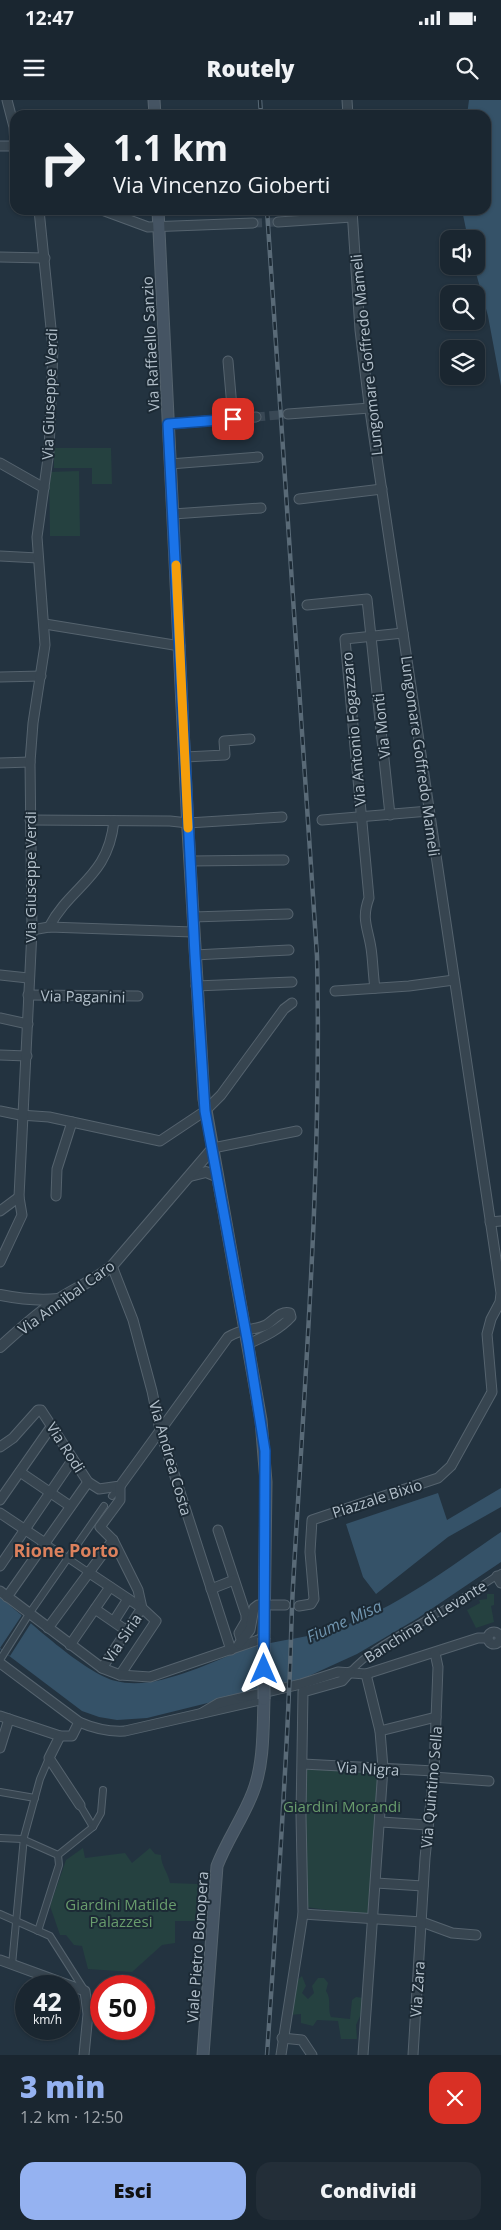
<!DOCTYPE html>
<html lang="it">
<head>
<meta charset="utf-8">
<style>
	:root { --surface:#1a2630; --page:#232e38; --text:#f1f3f6; --muted:#9fa5ab; --line:#38434c; --accent:#95b2f1 }
	body { margin:0; font-family:"Open Sans",sans-serif; background:var(--page); color:var(--text); height:100vh; display:flex; flex-direction:column; font-size:19px; white-space:nowrap }
	* { box-sizing:border-box; margin:0 }
	p { font-size:16px; color:var(--muted) }
	.icon { flex:none; width:28px; height:28px; fill:none; stroke:currentColor; stroke-width:2; stroke-linecap:round; stroke-linejoin:round }
	.map { position:relative; height:1955px; overflow:hidden }
	.panel { display:flex; flex-direction:column; background:var(--surface); flex:1 }
	.panel>* { flex:none }
	.guide { position:absolute; left:10px; top:10px; width:481px; height:105px; border-radius:15px; box-shadow:0 1px 4px #0004,0 0 0 1px var(--line); background:#1a2630; color:var(--text); overflow:hidden }
	.tools { position:absolute; left:440px; top:130px; display:grid; gap:10px }
	.tools a { display:grid; place-items:center; width:45px; height:45px; border-radius:10px; background:var(--surface); box-shadow:0 1px 4px #0004,0 0 0 1px var(--line); font-size:25px }
	.speed { position:absolute; left:15px; top:1875px; display:flex; gap:10px; font-size:25px; font-weight:700; text-align:center }
	.speed>* { display:grid; place-content:center; width:65px; height:65px; border-radius:50%; background:var(--surface); box-shadow:0 1px 4px #0004,0 0 0 1px var(--line); line-height:1 }
	.speed small { font-size:12px; font-weight:400 }
	.speed .limit { border:8px solid #d22; background:#fff; color:#111 }
	.pin { position:absolute; display:grid; place-items:center; width:42px; height:42px; color:#fff; margin:-21px; border-radius:10px; box-shadow:0 2px 8px #0006 }
	.me { position:absolute; width:55px; margin:-28px; rotate:0deg; stroke-linejoin:round; filter:drop-shadow(0 0 4px #0008) }
	.turn { display:flex; align-items:center; gap:18px; height:105px; padding:0 20px; font-size:22px }
	.turn .icon { width:65px; height:65px; stroke-width:2.5 }
	.turn b { display:block; font-size:35px; line-height:42px }
	.round { display:grid; place-items:center; flex:none; width:52px; height:52px; border-radius:15px; background:var(--page) }
	.summary { display:flex; align-items:center; justify-content:space-between; height:85px; padding:0 20px }
	h1 { font-size:30px; font-weight:800; line-height:38px; color:var(--accent) }
	.cta { display:flex; gap:10px; margin-top:auto; padding:10px 20px }
	.cta a { flex:1; height:58px; border-radius:15px; background:var(--accent); color:#111; font-size:20px; font-weight:800; line-height:58px; text-align:center }
	.cta a+a { background:var(--page); color:var(--text) }
	.status { display:flex; justify-content:space-between; align-items:center; height:35px; padding:0 25px; background:var(--surface); direction:ltr }
	.status svg { height:14px; fill:currentColor }
	header { display:flex; justify-content:space-between; align-items:center; height:65px; padding:0 20px; background:var(--surface); font-size:22px; font-weight:800 }
	.map>svg:first-child { display:block }
</style>
</head>
<body>
<div class="status"><b>12:47</b><svg viewBox="0 0 49 12"><path d="M0 12V9h3v3zM5 12V6h3v6zM10 12V3h3v9zM15 12V0h3v12zM26 1h20v11H26zM47 4h2v5h-2z"/></svg></div>
<header><svg class="icon" aria-label="menu" viewBox="0 0 24 24"><path d="M4 6h16M4 12h16M4 18h16"/></svg>Routely<svg class="icon" aria-label="search" viewBox="0 0 24 24"><circle cx="10" cy="10" r="6"/><path d="M15 15l6 6"/></svg></header>
<div class="map">
<svg width="501" height="1955" viewBox="0 0 501 1955">
	<rect width="100%" height="100%" fill="#233340"/>
	<g fill="#254140">
		<path d="M54,348H111L112,384H92V368H54Z"/>
		<path d="M79,371L80,436H50L49,372Z"/>
		<path d="M487,1494H494V1505L491,1506L494,1522L476,1528L467,1510L480,1503L479,1500L487,1499Z"/>
		<path d="M305,1667L380,1671L369,1816L306,1807Z"/>
		<path d="M83,1748L85,1758L125,1753L132,1763L150,1748L155,1754L161,1755C161,1766 168,1772 170,1783L198,1784L195,1821H175V1843L162,1845L132,1872L88,1869L82,1846L74,1845L66,1835H60L50,1806L66,1760Z"/>
		<path d="M302,1876L306,1886L302,1893L308,1899L314,1893L312,1886L318,1878H324L328,1883L326,1891C332,1900 327,1908 331,1917L350,1919L352,1900L356,1897L364,1898L361,1914L356,1925L357,1939H341L338,1921L317,1920L313,1926L301,1923V1914L290,1915L294,1883Z"/>
	</g>
	<g fill="#355268">
		<path d="M469,0H501V286L488,216L474,166H476V139H468L462,110H486V15H467Z"/>
		<path d="M501,1388V1407L448,1437L376,1494L363,1477L346,1424L438,1393L447,1420Z"/>
		<path d="M501,1432V1462L418,1518L357,1554L300,1580L147,1618L117,1620L99,1617L82,1611L0,1549V1497C27,1519 85,1574 116,1581C155,1591 206,1564 243,1550C273,1540 305,1539 335,1529C396,1509 448,1468 501,1432Z"/>
	</g>
	<path fill="#233340" d="M22,1515L31,1523L10,1556L0,1548Z"/>
	<g fill="none" stroke-linecap="round" stroke-linejoin="round">
		<g stroke="#394855" stroke-width="9" stroke-dasharray="9 4.5" stroke-linecap="butt">
			<path d="M253,123L278,122"/>
			<path d="M256,317L288,314"/>
		</g>
		<g stroke="#55636e" stroke-width="8">
			<g id="pedestrian">
				<path d="M112,1396L120,1386"/>
				<path d="M45,1443L88,1472"/>
				<path d="M0,1560L29,1514L104,1406"/>
				<path d="M350,1572C369,1551 395,1538 419,1524C447,1508 474,1491 501,1473"/>
				<path d="M0,1692L35,1698"/>
				<path d="M80,1705L93,1727"/>
				<path d="M0,1738L22,1739L58,1755"/>
				<path d="M58,1755L93,1727L101,1713L103,1690"/>
				<path d="M0,1814L50,1836L85,1891"/>
				<path d="M38,1831L59,1765L58,1755"/>
				<path d="M12,1865L24,1737L40,1679L49,1658"/>
			</g>
		</g>
		<g stroke="#55636e" stroke-width="11">
			<g id="minor">
				<path d="M7,0L14,27L15,46"/>
				<path d="M347,0L348,15"/>
				<path d="M0,46H15"/>
				<path d="M102,110L148,127L253,123"/>
				<path d="M278,122L352,117"/>
				<path d="M0,157L45,158"/>
				<path d="M228,261L233,319"/>
				<path d="M288,314L370,308"/>
				<path d="M169,324L256,317"/>
				<path d="M0,363L44,388"/>
				<path d="M170,364L258,357"/>
				<path d="M299,399L382,389"/>
				<path d="M173,414L261,408"/>
				<path d="M0,456L38,458"/>
				<path d="M307,505L367,499L390,715"/>
				<path d="M45,524L180,546"/>
				<path d="M0,577L41,576"/>
				<path d="M185,657L225,655L224,641L250,639"/>
				<path d="M0,663L30,662"/>
				<path d="M30,720L170,721L188,723L282,717"/>
				<path d="M322,720L429,711"/>
				<path d="M190,761L284,760"/>
				<path d="M193,817L288,814"/>
				<path d="M49,827C72,784 108,778 114,721"/>
				<path d="M32,830L49,827L193,832"/>
				<path d="M195,855L289,850"/>
				<path d="M0,875L28,878"/>
				<path d="M196,886L292,882"/>
				<path d="M375,888C373,875 373,861 371,848C368,828 361,819 369,798L345,539L403,533"/>
				<path d="M335,891L409,886L454,880"/>
				<path d="M28,895L138,896"/>
				<path d="M0,918L28,924"/>
				<path d="M0,955L27,956"/>
				<path d="M0,1011L20,1015L49,1017L160,1041L205,1011L221,995L284,909L292,903"/>
				<path d="M213,1048L297,1031"/>
				<path d="M56,1096L57,1069L72,1022"/>
				<path d="M0,1111L19,1097"/>
				<path d="M490,1122L501,1121"/>
				<path d="M0,1162L22,1115L19,1097L32,830L30,662L33,623L45,545L37,437L49,351L53,248L39,110"/>
				<path d="M112,1166L133,1220L152,1291L160,1330L231,1550"/>
				<path d="M0,1347L13,1338L38,1310H41L88,1382L99,1389L120,1386L228,1237C244,1227 254,1231 266,1225C274,1220 281,1210 290,1213L291,1217C279,1230 263,1237 248,1244"/>
				<path d="M20,1372L70,1406"/>
				<path d="M120,1386V1400L100,1427L113,1440L138,1490L142,1508L156,1521L120,1575"/>
				<path d="M0,1400L51,1327"/>
				<path d="M0,1413L45,1443"/>
				<path d="M218,1430L246,1515V1521L239,1533L241,1539"/>
				<path d="M0,1466L73,1359"/>
				<path d="M88,1472L142,1508L102,1568"/>
				<path d="M497,1476L501,1483"/>
				<path d="M211,1489L234,1480"/>
				<path d="M0,1491L102,1568L120,1575L150,1577L264,1538"/>
				<path d="M7,1497L88,1382"/>
				<path d="M272,1505H285"/>
				<path d="M299,1506L311,1504L314,1499L310,1452L312,1420L438,1378L451,1366L492,1292L487,1234L491,1219L500,1202L501,1193L369,304L360,230L352,110"/>
				<path d="M95,1509L127,1531"/>
				<path d="M114,1521L128,1499"/>
				<path d="M48,1528L113,1440"/>
				<circle cx="494" cy="1538" r="6"/>
				<path d="M239,1544L250,1530L254,1508L258,1505"/>
				<path d="M70,1545L110,1487"/>
				<path d="M0,1563L79,1622C95,1629 108,1632 125,1631L264,1599"/>
				<path d="M202,1613L219,1603L301,1584L338,1572L366,1574L478,1538H488"/>
				<path d="M0,1616L60,1636H72L79,1622"/>
				<path d="M380,1631L436,1617"/>
				<path d="M60,1636L49,1658L80,1705"/>
				<path d="M0,1648L9,1619"/>
				<path d="M303,1664L434,1671"/>
				<path d="M433,1677L489,1681"/>
				<path d="M381,1722L428,1725"/>
				<path d="M376,1783L423,1786"/>
				<path d="M303,1814L422,1822L452,1833L476,1835"/>
				<path d="M0,1860L85,1891L88,1914L84,1955"/>
				<path d="M282,1938L302,1940L312,1955"/>
				<path d="M281,1955L303,1814L301,1715L303,1592L342,1581L350,1572"/>
				<path d="M363,1955L383,1668L380,1631L366,1574"/>
				<path d="M413,1955L425,1758L434,1671L438,1567L435,1553"/>
			</g>
		</g>
		<g stroke="#55636e" stroke-width="12">
			<g id="tertiary">
				<path d="M190,1076L206,1072L218,1077"/>
				<path d="M0,1195C20,1199 38,1201 58,1199"/>
				<path d="M0,1247C18,1231 36,1214 57,1200C75,1188 95,1180 112,1166L213,1048"/>
			</g>
		</g>
		<g stroke="#55636e" stroke-width="13">
			<g id="secondary">
				<path d="M154,0L155,15"/>
				<path d="M158,110L188,730L204,999L261,1320L266,1382L264,1538"/>
				<path d="M203,1955L217,1766C227,1740 243,1718 253,1692C264,1664 263,1629 264,1599"/>
			</g>
		</g>
		<use href="#pedestrian" stroke="#374550" stroke-width="6"/>
		<use href="#minor" stroke="#374550" stroke-width="9"/>
		<use href="#tertiary" stroke="#374550" stroke-width="10"/>
		<use href="#secondary" stroke="#455463" stroke-width="11"/>
		<g stroke="#596a77" stroke-width="4.5">
			<g id="rail">
				<path d="M260,0L261,15"/>
				<path d="M267,1955C275,1834 284,1712 289,1591C291,1556 291,1521 293,1486C305,1276 322,1066 317,856L267,110"/>
			</g>
		</g>
		<use href="#rail" stroke="#1c2a35" stroke-width="2.5" stroke-dasharray="8" stroke-linecap="butt"/>
		<g stroke="#55636e" stroke-width="13" stroke-linecap="butt">
			<path id="secondary-bridge" d="M264,1599V1538"/>
		</g>
		<use href="#secondary-bridge" stroke="#455463" stroke-width="11"/>
	</g>
	<g fill="none" stroke-linecap="round" stroke-linejoin="round">
		<g stroke="#114b97" stroke-width="12">
			<path id="route" d="M233,319L168,324L195,855L205,1011L248,1244L265,1351L264,1569"/>
		</g>
		<use href="#route" stroke="#1a73e8" stroke-width="9"/>
		<path stroke="#f59e0b" stroke-width="9" d="M176,465L188,728"/>
	</g>
	<g text-anchor="middle" dominant-baseline="central" stroke-width="4" stroke-linejoin="round" paint-order="stroke">
		<g font-size="15" fill="#b3c0cb" stroke="#1c2a35">
			<text transform="translate(150 244) rotate(-93)">Via Raffaello Sanzio</text>
			<text transform="translate(366 255) rotate(-96)">Lungomare Goffredo Mameli</text>
			<text transform="translate(49 294) rotate(-88)">Via Giuseppe Verdi</text>
			<text transform="translate(381 626) rotate(-96)">Via Monti</text>
			<text transform="translate(353 629) rotate(-95)">Via Antonio Fogazzaro</text>
			<text transform="translate(421 656) rotate(82)">Lungomare Goffredo Mameli</text>
			<text transform="translate(30 777) rotate(-90)">Via Giuseppe Verdi</text>
			<text transform="translate(83 896) rotate(1)">Via Paganini</text>
			<text transform="translate(66 1197) rotate(-36)">Via Annibal Caro</text>
			<text transform="translate(66 1347) rotate(57)">Via Rodi</text>
			<text transform="translate(171 1358) rotate(74)">Via Andrea Costa</text>
			<text transform="translate(377 1398) rotate(-18)">Piazzale Bixio</text>
			<text transform="translate(425 1521) rotate(-32)">Banchina di Levante</text>
			<text transform="translate(122 1538) rotate(-56)">Via Siria</text>
			<text transform="translate(368 1668) rotate(3)">Via Nigra</text>
			<text transform="translate(431 1687) rotate(-85)">Via Quintino Sella</text>
			<text transform="translate(197 1847) rotate(-86)">Viale Pietro Bonopera</text>
			<text transform="translate(417 1889) rotate(-86)">Via Zara</text>
		</g>
		<g font-size="15" fill="#699d6d" stroke="#1c2a35">
			<text x="342" y="1706">Giardini Morandi</text>
			<text x="121" y="1804">Giardini Matilde<tspan x="121" dy="17">Palazzesi</tspan></text>
		</g>
		<g font-size="16" font-style="italic" fill="#7196b0" stroke="#1c2a35">
			<text transform="translate(344 1521) rotate(-24)">Fiume Misa</text>
		</g>
		<g font-size="18" font-weight="bold" fill="#dc815d" stroke="#1c2a35">
			<text x="66" y="1450">Rione Porto</text>
		</g>
	</g>
</svg>
<div class="tools">
<a><svg class="icon" aria-label="sound" viewBox="0 0 24 24"><path d="M4 9h4l5-4v14l-5-4H4zM17 9q2 3 0 6"/></svg></a>
<a><svg class="icon" aria-label="search" viewBox="0 0 24 24"><circle cx="10" cy="10" r="6"/><path d="M15 15l6 6"/></svg></a>
<a><svg class="icon" aria-label="layers" viewBox="0 0 24 24"><path d="M12 4l9 5-9 5-9-5zM3 14l9 5 9-5"/></svg></a>
</div>
<div class="speed"><div>42<small>km/h</small></div><div class="limit">50</div></div>
<div class="pin" style="left:233px;top:319px;background:#d93025"><svg class="icon" aria-label="arrive" viewBox="0 0 24 24"><path d="M6 21V4h12l-3 4 3 4H6"/></svg></div>
<svg class="me" style="left:264px;top:1569px" viewBox="-20 -20 40 40"><path d="M0-17L14 15 0 8-14 15z" fill="#1a73e8" stroke="#fff" stroke-width="4"/></svg>
<div class="guide">
<div class="turn"><svg class="icon" aria-label="right" viewBox="0 0 24 24"><path d="M7 20v-9h11M14 6l5 5-5 5"/></svg><div><b>1.1 km</b>Via Vincenzo Gioberti</div></div>
</div>
</div>
<section class="panel">
<div class="summary"><div><h1>3 min</h1><p>1.2 km · 12:50</p></div><a class="round" style="background:#d93025;color:#fff"><svg class="icon" aria-label="close" viewBox="0 0 24 24"><path d="M6 6l12 12M18 6L6 18"/></svg></a></div>
<div class="cta"><a>Esci</a><a>Condividi</a></div>
</section>
</body>
</html>
